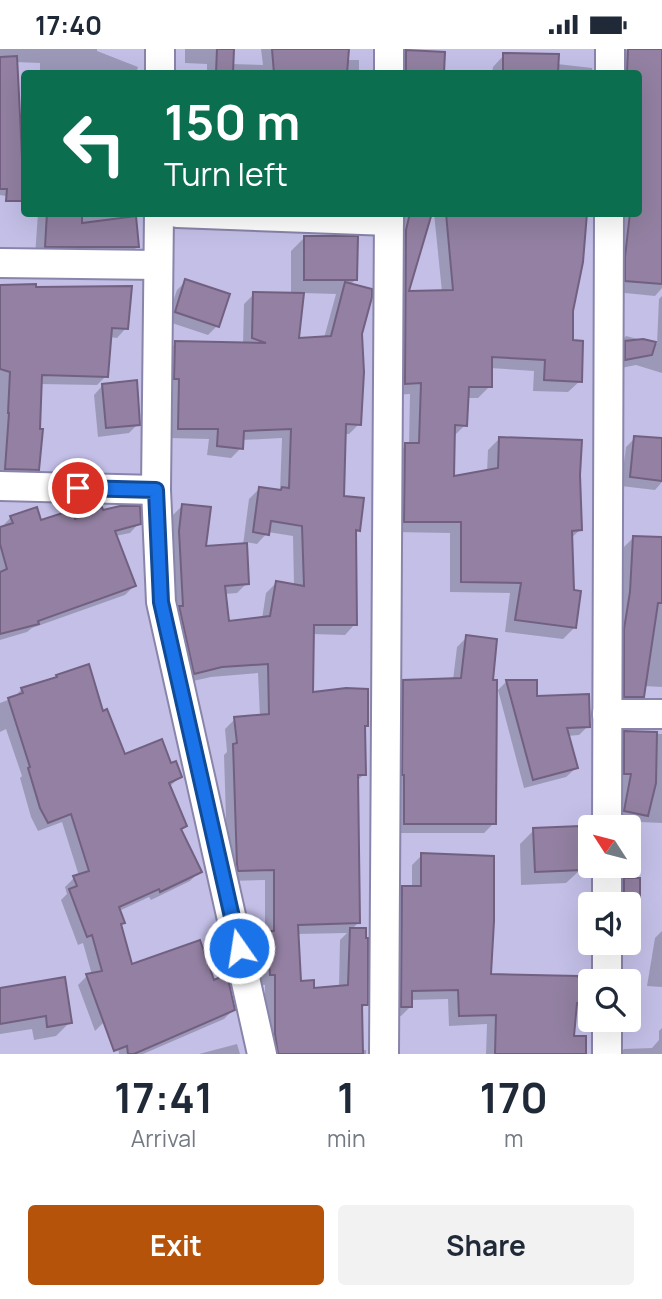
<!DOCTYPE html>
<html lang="en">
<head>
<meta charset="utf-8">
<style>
	:root { --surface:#fff; --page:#f2f2f3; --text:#1f2937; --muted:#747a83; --accent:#b45309 }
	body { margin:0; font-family:Manrope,sans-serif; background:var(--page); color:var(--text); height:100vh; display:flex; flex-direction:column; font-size:26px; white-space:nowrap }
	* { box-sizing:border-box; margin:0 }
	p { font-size:23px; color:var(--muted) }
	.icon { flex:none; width:38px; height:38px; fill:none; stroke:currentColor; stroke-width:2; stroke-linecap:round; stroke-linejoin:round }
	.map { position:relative; height:1005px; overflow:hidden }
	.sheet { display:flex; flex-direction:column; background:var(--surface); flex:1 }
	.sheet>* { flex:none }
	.banner { position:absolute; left:21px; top:21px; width:621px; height:147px; border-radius:7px; box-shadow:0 7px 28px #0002; background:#0b6e4f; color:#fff; overflow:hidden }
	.needle { width:46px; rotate:306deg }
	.buttons { position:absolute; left:578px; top:766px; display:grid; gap:14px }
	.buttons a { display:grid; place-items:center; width:63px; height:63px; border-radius:7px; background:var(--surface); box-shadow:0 7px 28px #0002; font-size:35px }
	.pin { position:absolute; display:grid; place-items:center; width:60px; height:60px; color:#fff; margin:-30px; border:4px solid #fff; border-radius:50%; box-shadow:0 2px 7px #0007 }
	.me { position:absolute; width:77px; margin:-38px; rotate:347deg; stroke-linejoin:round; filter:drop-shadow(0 0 5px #0008) }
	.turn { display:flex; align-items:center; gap:24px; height:147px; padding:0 28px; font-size:32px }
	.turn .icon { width:91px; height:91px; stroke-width:2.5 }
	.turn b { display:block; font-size:49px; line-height:60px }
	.eta { display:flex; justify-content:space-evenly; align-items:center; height:119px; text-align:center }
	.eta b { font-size:42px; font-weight:700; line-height:49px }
	.cta { display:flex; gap:14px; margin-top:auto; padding:14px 28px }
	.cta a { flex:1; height:80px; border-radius:7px; background:var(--accent); color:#fff; font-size:28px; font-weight:700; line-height:80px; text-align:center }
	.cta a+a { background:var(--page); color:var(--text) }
	.status { display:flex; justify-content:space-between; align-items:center; height:49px; padding:0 35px; background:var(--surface); direction:ltr }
	.status svg { height:19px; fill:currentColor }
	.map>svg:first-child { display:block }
</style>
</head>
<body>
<div class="status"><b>17:40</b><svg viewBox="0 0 49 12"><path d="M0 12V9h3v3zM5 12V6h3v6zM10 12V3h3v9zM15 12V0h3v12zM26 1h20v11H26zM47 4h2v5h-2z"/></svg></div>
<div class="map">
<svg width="662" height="1005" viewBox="0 0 662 1005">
	<rect width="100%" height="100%" fill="#c3bfe7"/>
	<g fill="#0003" fill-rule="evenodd">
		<path d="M0,0H97V2L138,18L136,24H40V14L15,13L12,148L0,146Z"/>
		<path d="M185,0H232V15L263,16L261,0H347L346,11H359V24H207V15L185,14Z"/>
		<path d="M627,0H662V239L655,247L615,243L620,164H639V24H616L617,9Z"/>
		<path d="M406,3L444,5L442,24H395V14Z"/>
		<path d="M504,6L557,15L592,19L593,24H492L493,18Z"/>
		<path d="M38,164H134L137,198L127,208L35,207Z"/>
		<path d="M390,164H430L407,244L442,243L434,164H585L571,262V293L580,332L568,343L533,342L534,322L490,319V337L478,349H466L465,376L453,388L452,429L487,423L488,401L500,389L578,426L580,481L570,490L574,579L563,590L505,583L510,544L450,543V484L393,483L395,407L406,396H409L410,345L394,346Z"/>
		<path d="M305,188L355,231L350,236L360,285L359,375L349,385H344L342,448L359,481L354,486L355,575L345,586L312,585L311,645L366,676L363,679L364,725L356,733L358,874L351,881L366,955L360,961L362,1001H366V1005H267L265,996V936H260L258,894L265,887V831L228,832L224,706L227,703L225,680L235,670L260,668L258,624L211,628L184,634L170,569L169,493L172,467L183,456L204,499L243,496L249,450L259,440L280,442L282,389L242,391L241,399L231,409L207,406L209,390L169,389L166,304L176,294L243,295L244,255L254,245L291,246V202ZM302,244L336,245L324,289L297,291ZM268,483L293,487L294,537L276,534L266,544L262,570L228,574L224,545L237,544L247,534L245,493L257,495ZM347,884L340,891L339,939L313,941L300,933L297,885Z"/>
		<path d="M186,232L217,277L208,286L166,272L177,241Z"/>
		<path d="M0,238L126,279L117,289L110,288L106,327L97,336L40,335L38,417L28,426L0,428Z"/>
		<path d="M662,247V324L636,316L616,320V297L626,287L657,295L659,250Z"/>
		<path d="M103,336L138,375L129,384L98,388L94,346Z"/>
		<path d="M635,389L662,391V433L655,441L621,437L626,398Z"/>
		<path d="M102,463L139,474L130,484L115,487L134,537L125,546L32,579L27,583L0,591V480L11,468L40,473L74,472Z"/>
		<path d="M634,488L662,490V638L644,637L642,648L626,664H609L618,504Z"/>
		<path d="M467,588L491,632L494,774L484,784H395L394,643L404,633L453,631L457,598Z"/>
		<path d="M57,628L102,664L124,707L170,717L180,728L169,738L185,777L180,782L199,823L190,832L151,851L149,848L119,862L120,876L131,917L213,933L233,961L224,970L143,1005H119L110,930H105L103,974L95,982L78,936L87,927L92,926L83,894L78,896L61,851L67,845L65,838L74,829L79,827L62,773L38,782L31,768L20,729L22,727L6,680L0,683V654L13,649L22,640L54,631Z"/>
		<path d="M507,632L535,649L588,677L579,686L567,687L576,719L566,728L524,739L498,641Z"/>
		<path d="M625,684L662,685V774L640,773L638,775L616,771L623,734H615V693Z"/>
		<path d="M534,781L580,821L566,834L521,836L520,795Z"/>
		<path d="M422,806L489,927L582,953L575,960L573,989L584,1005H486L487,975L449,977L448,950L411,951V957L401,967L391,968L392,849L402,839H412V816Z"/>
		<path d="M624,831H638V868L628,877V856H615V840Z"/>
		<path d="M662,882V938L647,937L655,889Z"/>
		<path d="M0,940L70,973L56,987L34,991L32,980L0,985Z"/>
		<path d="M662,979V1005H619L624,1000L652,999L659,991V982Z"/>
		<path d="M237,995L240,1005H199Z"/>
	</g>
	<g fill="#9380a2" stroke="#726081" stroke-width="2">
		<path d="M217,0H234L233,24H216Z"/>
		<path d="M272,0H349L347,24H274Z"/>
		<path d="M628,0H662V235L625,232V208L630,164H639V24H627Z"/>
		<path d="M406,1L445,3L444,24H406Z"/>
		<path d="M503,4L559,5L558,24H503Z"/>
		<path d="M17,7L20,66L24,152H6L7,140H0V8Z"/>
		<path d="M47,164H82V174L136,167L139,198H45Z"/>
		<path d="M410,164H432L409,242L453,241L446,164H587L583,213L573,262V291L583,292L582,333L544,331L545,311L492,308V338H469L467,377L455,376L454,427L498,419L499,388L582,391L580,426L582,481L572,482L574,541L581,542L576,579L515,571L521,534L461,533V473H404L405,394H419L421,334L405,335L406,181Z"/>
		<path d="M304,187H358L357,231H304Z"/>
		<path d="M185,230L230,245L219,278L175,263Z"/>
		<path d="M345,233L372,240V248L362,285L364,323L361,376L346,375L344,447L364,449L360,482L356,481L357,576H314L313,643L346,639L368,640V677H365L366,726H358L360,874L298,876L301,932L314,931V939L348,936L350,879H366V889H368V956H362L363,1005H278L275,985V926H270L267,882H274V821L238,822L237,816L233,695L237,694L234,668L269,665L268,615L222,618L194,625L179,557H183L179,482L182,455L211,458L206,497L247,494L249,535L225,537L229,572L270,567L276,532L304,537L302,477L271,472L269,486L253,483L259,438L281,441L282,438L289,439L291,380L244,382L243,400L217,397L218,380H178L179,330H174L175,292L266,294L252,289L253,243L304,244L299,289L331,287Z"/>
		<path d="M36,235V238L132,237L128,280L112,279L108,328L42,326L40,380H43L39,421L5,420L9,364H8L10,323L0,320V236Z"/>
		<path d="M643,290L656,293L652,306L625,311V292Z"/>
		<path d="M137,331L140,376L106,379L102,335Z"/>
		<path d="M634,387L662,389V432L630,428Z"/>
		<path d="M120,457H140L141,475L115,482L136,537L38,572L39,575L0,585V523L7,520L0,495V478L13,474L10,467L37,458L41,471L72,461L75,470L102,458L103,461Z"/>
		<path d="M633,487L662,488V554H658L644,648H624V580L630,543Z"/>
		<path d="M466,586L497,590L493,631H497L496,775H404V726H402L403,631L461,629Z"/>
		<path d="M89,615L103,662L107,660L125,705L162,690L171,714L176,712L182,728L169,734L187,777L181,780L202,823L160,843L159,840L119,858L125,874L121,875L132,915L200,891L214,931L227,925L235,961L134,1005H128L127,997L114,1002L86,925L102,922L92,886L87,888L69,840L77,837L73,827L89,822L71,765L48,774L40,759L28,719L30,718L8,649L23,644L21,639L57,628L56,626Z"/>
		<path d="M506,631H537V647L589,645L590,678L567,679L578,719L533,731Z"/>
		<path d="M624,682L657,683L656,734L648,767L624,762L631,725H624Z"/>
		<path d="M580,777L582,821L535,823L533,779Z"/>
		<path d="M421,804L494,807V872L491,925L578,927V928H585L584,954H577L574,987H586V1005H495L496,966L459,967L458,941L412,942V958H401L402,837H421Z"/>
		<rect x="624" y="829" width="16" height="27"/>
		<path d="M65,928L72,974L47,978L46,967L0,975V939Z"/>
	</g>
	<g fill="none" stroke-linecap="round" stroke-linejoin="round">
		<g stroke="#8985aa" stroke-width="32">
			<g id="minor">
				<path d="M160,24V0"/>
				<path d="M389,24V0"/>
				<path d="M610,24V0"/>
				<path d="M159,164L156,441L161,553L262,1005"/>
				<path d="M177,164L389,172"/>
				<path d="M0,214L158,216"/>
				<path d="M0,437L156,441"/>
				<path d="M607,665H662"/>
				<path d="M607,779L609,164"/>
				<path d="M607,856V817"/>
				<path d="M607,933V894"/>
				<path d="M384,1005L389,164"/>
				<path d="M607,1005V971"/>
			</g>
		</g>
		<use href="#minor" stroke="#fff" stroke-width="28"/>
	</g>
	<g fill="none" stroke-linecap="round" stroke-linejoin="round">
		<g stroke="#114b97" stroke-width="18">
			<path id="route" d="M78,439L156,441L161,553L239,899"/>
		</g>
		<use href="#route" stroke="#1a73e8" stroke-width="12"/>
	</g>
</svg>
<div class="buttons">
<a><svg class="needle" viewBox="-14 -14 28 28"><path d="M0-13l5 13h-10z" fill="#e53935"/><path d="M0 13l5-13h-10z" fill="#747a83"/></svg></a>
<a><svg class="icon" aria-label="sound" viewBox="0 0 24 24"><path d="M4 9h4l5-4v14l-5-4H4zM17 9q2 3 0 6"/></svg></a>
<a><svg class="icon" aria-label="search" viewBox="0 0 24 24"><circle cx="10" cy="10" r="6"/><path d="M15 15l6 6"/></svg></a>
</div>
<div class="pin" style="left:78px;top:439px;background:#d93025"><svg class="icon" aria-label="arrive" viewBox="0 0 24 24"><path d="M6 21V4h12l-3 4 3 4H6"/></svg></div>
<svg class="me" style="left:239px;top:899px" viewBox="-20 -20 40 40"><circle r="17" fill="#1a73e8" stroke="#fff" stroke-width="3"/><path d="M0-11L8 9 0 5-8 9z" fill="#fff"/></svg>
<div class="banner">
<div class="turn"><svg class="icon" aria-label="left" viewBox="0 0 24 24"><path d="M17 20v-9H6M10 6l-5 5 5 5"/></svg><div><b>150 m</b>Turn left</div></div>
</div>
</div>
<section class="sheet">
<div class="eta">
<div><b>17:41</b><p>Arrival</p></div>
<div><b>1</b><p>min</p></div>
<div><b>170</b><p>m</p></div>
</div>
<div class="cta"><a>Exit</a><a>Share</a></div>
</section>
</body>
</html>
